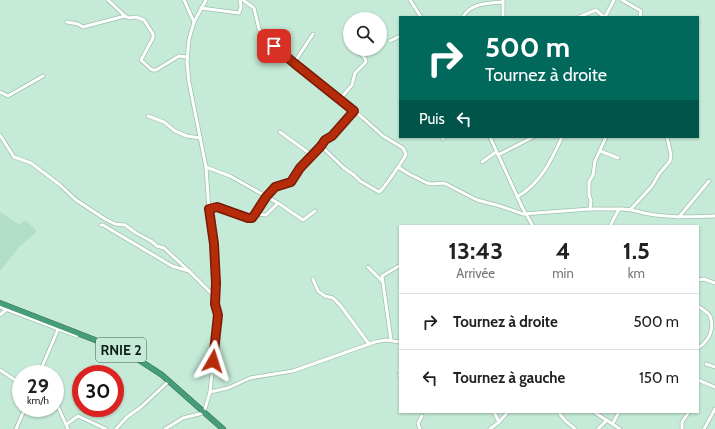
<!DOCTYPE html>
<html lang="fr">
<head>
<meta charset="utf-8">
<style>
	:root { --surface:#fff; --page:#f6f6f6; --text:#222; --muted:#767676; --line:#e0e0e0 }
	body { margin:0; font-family:Cabin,sans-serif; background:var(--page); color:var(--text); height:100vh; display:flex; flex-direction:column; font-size:15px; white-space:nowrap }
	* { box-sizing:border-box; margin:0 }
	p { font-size:13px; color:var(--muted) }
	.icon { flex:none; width:22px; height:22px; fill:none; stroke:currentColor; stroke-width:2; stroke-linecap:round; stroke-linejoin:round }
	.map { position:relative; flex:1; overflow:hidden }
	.details { position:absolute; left:399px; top:225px; width:300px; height:188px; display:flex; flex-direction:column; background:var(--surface); border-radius:0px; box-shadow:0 1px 3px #0004 }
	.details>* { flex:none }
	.banner { position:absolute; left:399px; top:16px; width:300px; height:122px; border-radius:0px; box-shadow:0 1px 3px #0004; background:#00695c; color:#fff; overflow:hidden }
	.buttons { position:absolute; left:343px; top:12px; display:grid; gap:8px }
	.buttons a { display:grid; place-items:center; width:44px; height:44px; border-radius:50%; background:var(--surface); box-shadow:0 1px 3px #0004; font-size:20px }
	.speed { position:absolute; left:12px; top:365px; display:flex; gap:8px; font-size:20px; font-weight:700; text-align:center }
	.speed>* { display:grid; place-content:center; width:52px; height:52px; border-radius:50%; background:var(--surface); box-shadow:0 1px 3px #0004; line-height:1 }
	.speed small { font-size:10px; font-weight:400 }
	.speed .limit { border:6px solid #d22; background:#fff; color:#111 }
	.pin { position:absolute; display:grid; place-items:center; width:34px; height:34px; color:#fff; margin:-17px; border-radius:8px; box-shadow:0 2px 6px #0006 }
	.me { position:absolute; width:44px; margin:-22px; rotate:6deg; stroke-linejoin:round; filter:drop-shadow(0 0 3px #0008) }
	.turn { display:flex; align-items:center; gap:14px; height:84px; padding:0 20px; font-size:18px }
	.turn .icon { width:52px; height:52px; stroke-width:2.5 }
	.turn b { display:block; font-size:28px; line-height:34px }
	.then { display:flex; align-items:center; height:38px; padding:0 20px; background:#0003; gap:8px; font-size:15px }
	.eta { display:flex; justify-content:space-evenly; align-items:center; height:68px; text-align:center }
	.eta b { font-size:24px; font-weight:800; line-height:28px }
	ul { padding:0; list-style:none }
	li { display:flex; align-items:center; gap:12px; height:56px; padding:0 20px; border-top:1px solid var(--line) }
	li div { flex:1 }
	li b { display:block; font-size:15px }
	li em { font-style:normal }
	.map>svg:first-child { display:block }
</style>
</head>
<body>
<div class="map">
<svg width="715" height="429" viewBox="0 0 715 429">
	<rect width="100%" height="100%" fill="#c5ead7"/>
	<path fill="#b2dec7" d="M0,212L20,225L25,220L36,230V232L19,247L0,271Z"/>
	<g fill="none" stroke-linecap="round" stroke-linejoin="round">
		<g stroke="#9ec2af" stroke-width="4.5">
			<g id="minor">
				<path d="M108,0L125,16L129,18L136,17L144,20L153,34V38L141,60L152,70H156L179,56L187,57"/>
				<path d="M184,0L194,22"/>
				<path d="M243,0L254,8L259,29L265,38L363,118L383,136L403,148L406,154C404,159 383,190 379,192L360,181L354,175L344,168L321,146"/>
				<path d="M410,0L421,17"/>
				<path d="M622,0L641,11L640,17"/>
				<path d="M201,8L239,13L241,7L240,0"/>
				<path d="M463,17C470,3 489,3 503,2"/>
				<path d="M503,17V0"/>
				<path d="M579,17L596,10L604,17"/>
				<path d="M605,17L614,0"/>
				<path d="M67,22L78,24L83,27L125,16"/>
				<path d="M390,41L400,36"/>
				<path d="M294,63L313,34"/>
				<path d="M0,92L8,96L43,76"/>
				<path d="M340,99L352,85L355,73L366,62L365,58L356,50"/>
				<path d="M148,116L164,122L175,131L187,136L200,138"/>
				<path d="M280,132L313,156"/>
				<path d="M0,135L14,157L31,163L60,185L76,200L105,219L115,224L125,225L136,233L151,241L157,246L164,248L189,271"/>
				<path d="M490,137L522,207L533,226"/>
				<path d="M443,139L444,137"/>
				<path d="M600,151L618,158"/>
				<path d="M498,155L533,137"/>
				<path d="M482,162L496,152"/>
				<path d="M206,167L230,176L278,203L303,220L315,211"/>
				<path d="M398,167L409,174L427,183L432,184L444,183L477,200L500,206L523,214L590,209H619"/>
				<path d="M517,197C541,183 551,161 562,137"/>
				<path d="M209,209L217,207L248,218C260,216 264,193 275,187C279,185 286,184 291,182L300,168L321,146L325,140L332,136L354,111"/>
				<path d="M590,209L591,201L589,195V182L593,175L595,161L606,137"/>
				<path d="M631,209L652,186L659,174L670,161L671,155L667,137"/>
				<path d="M255,214L266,215L278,203"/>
				<path d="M679,217L709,181"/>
				<path d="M101,225H103L172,266L189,271L216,298"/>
				<path d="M610,226L619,209C632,208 643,214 656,215C675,218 695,217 715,216"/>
				<path d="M368,267L382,281"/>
				<path d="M313,279L318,291L325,296L333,298L340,305L369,344"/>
				<path d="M698,280L704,279L715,283"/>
				<path d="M698,306C702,309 708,312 710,316C715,329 709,341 698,348"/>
				<path d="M0,307L77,336"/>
				<path d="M0,315L7,309"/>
				<path d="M391,340L382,276L399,266"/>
				<path d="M706,364L715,367"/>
				<path d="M0,370L15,380L21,377"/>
				<path d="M39,374L59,327"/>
				<path d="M399,375H400"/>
				<path d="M698,380L715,387"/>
				<path d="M210,392L228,388L250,378L293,371L375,342L386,340L400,342"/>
				<path d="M55,400L68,429"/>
				<path d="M494,412L499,422"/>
				<path d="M559,412C564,422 568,422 575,429"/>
				<path d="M594,412L620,429"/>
				<path d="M613,423L619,412"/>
				<path d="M67,424L78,416L106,429"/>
				<path d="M16,429L25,408"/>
				<path d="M116,429L127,417L141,407L169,381"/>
				<path d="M165,429L183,418L203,413L204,412L210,392L218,315L215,305L216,283L213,244L210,225L206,167L189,82L187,62L189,39L194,22L206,0"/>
				<path d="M420,429L418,423L422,416"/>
				<path d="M490,429L499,422L508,412"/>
				<path d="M598,429L607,420"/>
				<path d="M682,429V422L689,412"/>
				<path d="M704,429L715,409"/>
			</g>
		</g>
		<g stroke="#337157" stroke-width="6">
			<path id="highway" d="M0,303L108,345L136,358L162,375L223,429"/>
		</g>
		<use href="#minor" stroke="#fff" stroke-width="3"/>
		<use href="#highway" stroke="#469e79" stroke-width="5"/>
	</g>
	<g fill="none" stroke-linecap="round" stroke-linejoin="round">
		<g stroke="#761c06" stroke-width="10">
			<path id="route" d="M213,361L218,315L215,304L216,283L214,244L209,209L217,207L248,218H252L255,214L266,197L275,187L291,182L300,168L321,146L325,140L332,136L354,111L294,63L274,46"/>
		</g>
		<use href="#route" stroke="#b62b0a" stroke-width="7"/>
	</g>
	<g text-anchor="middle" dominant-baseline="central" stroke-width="4" stroke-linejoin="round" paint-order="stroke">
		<rect fill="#c5ead7" stroke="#465b51" stroke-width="1" x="96" y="338" width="50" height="24" rx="3"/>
		<g font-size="14" font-weight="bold" fill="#101e17">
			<text x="121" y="350">RNIE 2</text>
		</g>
	</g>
</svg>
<div class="buttons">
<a><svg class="icon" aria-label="search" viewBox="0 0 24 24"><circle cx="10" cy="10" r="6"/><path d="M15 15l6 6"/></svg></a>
</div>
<div class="speed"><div>29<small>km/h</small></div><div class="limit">30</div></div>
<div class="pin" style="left:274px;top:46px;background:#d93025"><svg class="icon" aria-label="arrive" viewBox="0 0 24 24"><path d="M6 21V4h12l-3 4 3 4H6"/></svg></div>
<svg class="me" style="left:213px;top:361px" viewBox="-20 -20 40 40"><path d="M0-17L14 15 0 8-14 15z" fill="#b62b0a" stroke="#fff" stroke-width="4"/></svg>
<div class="banner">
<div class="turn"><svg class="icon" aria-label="right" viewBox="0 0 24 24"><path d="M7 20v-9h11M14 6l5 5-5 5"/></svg><div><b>500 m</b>Tournez à droite</div></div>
<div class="then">Puis<svg class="icon" aria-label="left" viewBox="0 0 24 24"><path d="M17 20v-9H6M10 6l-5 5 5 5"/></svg></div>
</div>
<section class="details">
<div class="eta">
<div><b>13:43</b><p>Arrivée</p></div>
<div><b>4</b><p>min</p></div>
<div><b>1.5</b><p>km</p></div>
</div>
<ul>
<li><svg class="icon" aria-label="right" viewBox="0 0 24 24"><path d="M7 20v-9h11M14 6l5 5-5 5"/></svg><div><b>Tournez à droite</b></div><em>500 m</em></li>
<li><svg class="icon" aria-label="left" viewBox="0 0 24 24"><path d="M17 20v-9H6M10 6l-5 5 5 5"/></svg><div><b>Tournez à gauche</b></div><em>150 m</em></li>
</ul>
</section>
</div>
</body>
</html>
